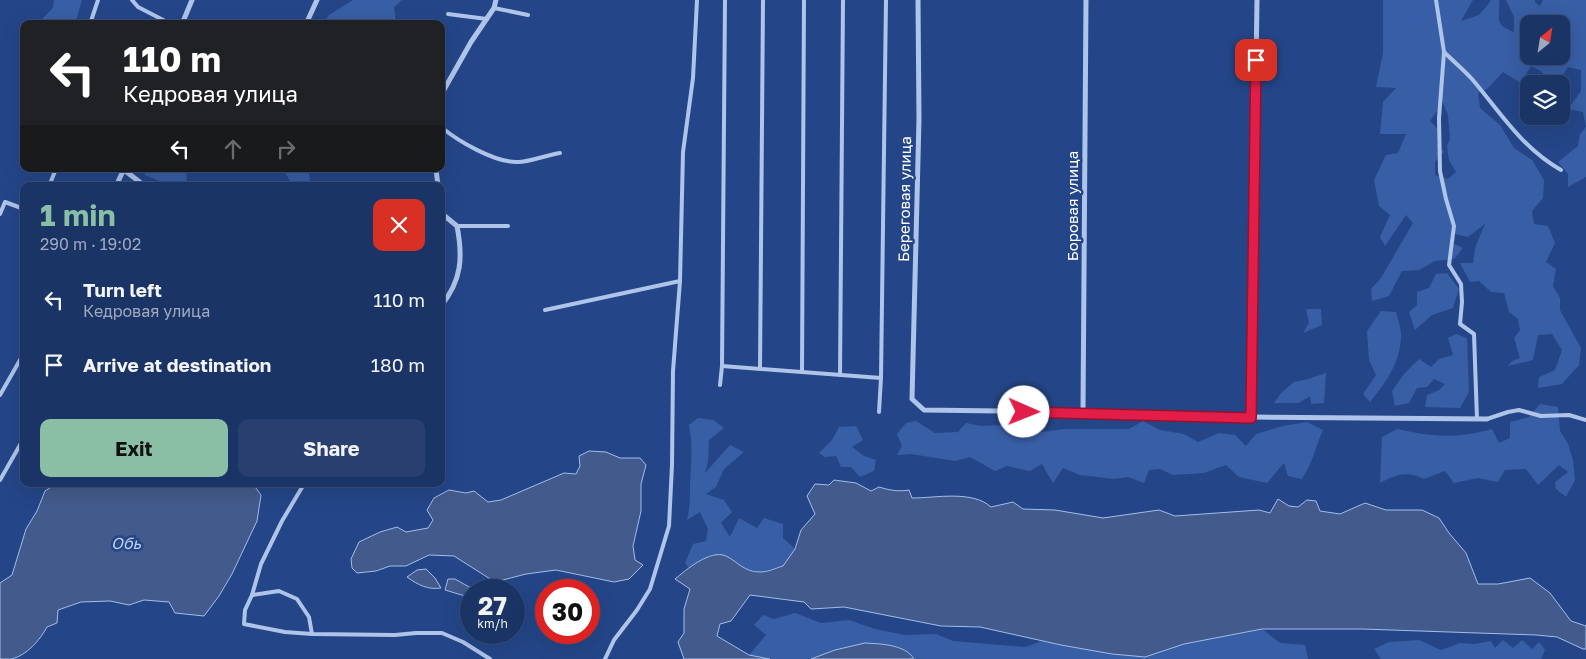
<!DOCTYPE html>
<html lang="en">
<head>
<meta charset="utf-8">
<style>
	:root { --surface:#1b3466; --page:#283f6f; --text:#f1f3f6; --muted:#a0aabf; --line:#394f7a; --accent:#8abfa5 }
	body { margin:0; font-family:"Golos Text",sans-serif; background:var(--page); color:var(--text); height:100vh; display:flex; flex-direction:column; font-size:19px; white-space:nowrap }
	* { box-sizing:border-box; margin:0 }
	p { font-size:16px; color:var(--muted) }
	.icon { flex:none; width:28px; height:28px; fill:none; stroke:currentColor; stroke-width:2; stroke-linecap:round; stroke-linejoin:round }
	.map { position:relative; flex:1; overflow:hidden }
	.panel { position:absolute; left:20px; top:182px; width:425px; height:305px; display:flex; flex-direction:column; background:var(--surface); border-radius:10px; box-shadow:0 5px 20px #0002,0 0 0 1px var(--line) }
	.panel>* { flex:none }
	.top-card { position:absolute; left:20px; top:20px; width:425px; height:152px; border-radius:10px; box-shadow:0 5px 20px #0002,0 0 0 1px var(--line); background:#202124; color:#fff; overflow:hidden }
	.needle { width:32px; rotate:30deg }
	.controls { position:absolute; left:1520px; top:15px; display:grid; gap:10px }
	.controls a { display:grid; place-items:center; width:50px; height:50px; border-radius:10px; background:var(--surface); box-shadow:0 5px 20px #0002,0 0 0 1px var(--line); font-size:25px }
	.speed { position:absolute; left:460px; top:579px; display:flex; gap:10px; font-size:25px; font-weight:700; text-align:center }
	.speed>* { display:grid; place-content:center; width:65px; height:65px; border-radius:50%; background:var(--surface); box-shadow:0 5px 20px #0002,0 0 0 1px var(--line); line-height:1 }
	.speed small { font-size:12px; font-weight:400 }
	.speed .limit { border:8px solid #d22; background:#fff; color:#111 }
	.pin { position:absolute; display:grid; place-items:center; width:42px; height:42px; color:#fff; margin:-21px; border-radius:10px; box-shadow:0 2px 8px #0006 }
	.me { position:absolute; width:55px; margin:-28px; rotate:91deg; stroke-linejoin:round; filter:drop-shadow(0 0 4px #0008) }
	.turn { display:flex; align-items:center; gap:18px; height:105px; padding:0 20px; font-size:22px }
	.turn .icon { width:65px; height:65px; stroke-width:2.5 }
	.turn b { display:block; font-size:35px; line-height:42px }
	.lanes { display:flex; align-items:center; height:48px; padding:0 20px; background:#0003; justify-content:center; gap:25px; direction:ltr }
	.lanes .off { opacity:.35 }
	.round { display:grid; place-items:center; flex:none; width:52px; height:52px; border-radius:10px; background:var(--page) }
	.head { display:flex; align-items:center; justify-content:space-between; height:85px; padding:0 20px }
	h1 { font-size:30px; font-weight:700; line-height:38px; color:var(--accent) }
	.button { display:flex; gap:10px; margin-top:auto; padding:10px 20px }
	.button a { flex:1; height:58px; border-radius:10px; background:var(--accent); color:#111; font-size:20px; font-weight:700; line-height:58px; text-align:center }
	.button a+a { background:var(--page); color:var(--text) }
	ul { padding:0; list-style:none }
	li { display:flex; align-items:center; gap:15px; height:65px; padding:0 20px }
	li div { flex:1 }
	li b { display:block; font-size:19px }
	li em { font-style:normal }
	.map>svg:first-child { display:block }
</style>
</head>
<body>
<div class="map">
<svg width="1586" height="659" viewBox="0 0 1586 659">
	<rect width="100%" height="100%" fill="#244688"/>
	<g fill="#385ea5" fill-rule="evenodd">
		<path d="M54,0H82L75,24H37L53,8Z"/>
		<path d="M353,0H402L394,7L396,24H323L329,15Z"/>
		<path d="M1383,0H1473L1461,21L1479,15L1490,2V0H1499C1501,18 1492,24 1514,32V17L1506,0H1535V2L1540,6L1543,0H1586V177L1568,187V174L1558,162L1578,146L1580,134L1586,127L1583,112L1568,109L1581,91V70L1568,67L1559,81V84H1538L1546,82L1542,72L1531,66L1526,74L1534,84H1529V101L1525,99L1519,82L1503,72L1487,89L1478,93L1480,108L1500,125L1514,148L1532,160L1544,180L1543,198L1532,211L1534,224L1548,226L1555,243L1546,262L1556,269L1553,286L1560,298V310L1581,348L1579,365L1562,384L1538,388L1539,377L1555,370L1562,350L1552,334L1538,335L1533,360L1508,366L1512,361L1520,358L1514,338L1520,330L1518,319L1509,312L1504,293L1491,292L1479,281L1470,282L1460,263H1473L1475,248L1485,224L1468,237L1454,234L1452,243L1463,248L1454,259L1435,261L1419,270L1402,271L1389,296L1372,301L1371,289L1381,278L1413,223L1406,215L1385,246L1380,237L1390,215L1379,206L1374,180L1386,155L1398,153L1406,134H1380L1383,102L1396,88L1376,87L1383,53ZM1529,24H1561V56H1529ZM1440,96L1448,115L1450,139L1447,146L1449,160L1456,172L1448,179L1435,175V162L1444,152L1437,142L1440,131L1430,121L1438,110Z"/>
		<path d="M144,169H186L187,186H171L145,175Z"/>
		<path d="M283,169H308L311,186H293Z"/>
		<path d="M1447,273L1459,289L1453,308L1432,315L1415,330L1409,312L1417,305V292L1429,288L1436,274Z"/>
		<path d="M1306,309H1321L1322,325L1303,333L1309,323Z"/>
		<path d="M1381,311L1396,312C1398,319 1401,328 1401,335C1401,362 1386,382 1370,402L1363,394L1376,375L1369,360L1367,331Z"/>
		<path d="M1456,334L1467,338L1469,392L1460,408L1425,407L1427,395L1439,390L1445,384L1434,379L1427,387L1417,388L1409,403L1395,406L1392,391L1404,374L1419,359L1431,367L1439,359L1453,355L1448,338Z"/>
		<path d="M1326,373L1324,403L1311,404L1310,396L1299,403H1274L1281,393L1294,382L1308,379Z"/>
		<path d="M1540,404L1558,407L1560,431L1568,444L1573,460L1575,480L1566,497L1556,489L1555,482L1568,472L1559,465L1538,485L1526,469L1505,470L1498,482L1478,478L1454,483L1445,471L1424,479C1406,471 1398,474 1380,483L1382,437L1397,429C1434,437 1455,439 1492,429L1499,443L1510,438V422L1529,417Z"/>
		<path d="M698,418L713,420L724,428L709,440L708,462L705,473L730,445L744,452L724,469L716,487L706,494L724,500L732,512L721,523L730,537L739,518L757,528L764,518L783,524V538L795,549L783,566L760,572L742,568L724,555H711L689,568L685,563L693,544L706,541L708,529L700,512L687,520C690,508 690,498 690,485C691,464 693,446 689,425Z"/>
		<path d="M916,421L935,433L958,432L966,423L981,426L1006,425L1015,435L1065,429H1129L1143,421L1160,430L1184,434L1198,442L1219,433L1235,435L1246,446L1256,434L1283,426L1307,422L1323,430C1315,448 1313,462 1302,479L1288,476L1284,463L1267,483L1239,477L1226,465L1204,473L1173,475L1160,469L1149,470L1144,483L1128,477L1114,479L1080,475L1063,468L1053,483L1042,464L1030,471L1007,466L995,471L970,457L955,461L911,454L897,455L902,446L897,434L906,423Z"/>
		<path d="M856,426L863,440L852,447L864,456L876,460L874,471L860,477L851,467H841L836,456L825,457L819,453L832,440L839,427Z"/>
		<path d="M795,613L821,623L849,620L875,629L905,635L936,634L953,641L1025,647L1042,641L1112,654L1145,657L1184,644L1262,629L1280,643L1305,645L1308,659H914L912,655L835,650L811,659H770L749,655L766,635L754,625L763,615L774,619Z"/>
		<path d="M1419,640L1441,650L1460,643L1474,644L1491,641L1495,648L1503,640L1513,648L1522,640L1532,649L1539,642L1545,650L1541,659H1381L1374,649L1389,642Z"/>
	</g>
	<g fill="#435b8c" stroke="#a3bdea">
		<path d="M589,451L606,452L620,458H640L646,465L641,484V511L633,546L635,560L643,565L629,579L614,582L556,570L526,574L495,582L454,556L429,555L406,566H390L376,571L357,573L352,568L351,559L359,542L380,532L397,527L406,532L428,528L433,520L427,510L434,498L449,490L466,493L474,491L488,502L501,500L564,473L576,474L580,466L579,456Z"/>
		<path d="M834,480L856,483L871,491L879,487C889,490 898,492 909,490L912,498C936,498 972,490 991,507L1013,502L1023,509L1055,510L1103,518L1159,510L1175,516L1259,510L1270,513L1278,499L1289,506L1298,507L1307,500L1316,501L1320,511L1340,514L1365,503L1386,510H1422L1439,518L1449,533L1466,553L1478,584H1498L1530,578L1550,593L1571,621L1586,626V649H1583L1557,637L1536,635L1362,629H1262L1184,644L1145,657L1112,654L1061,645L980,627L941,626L844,607L811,609L804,602L750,595L731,621L720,624L717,636L749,655L770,659H684L678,642L684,633V609L690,589L675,579C686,570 710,549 726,556C738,562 744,572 760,572C768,572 776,568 783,566L795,549L801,530L815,514L807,496L815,484L829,485Z"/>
		<path d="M56,484H253L261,495L257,521L232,574L219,596L204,616L175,613L169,602L144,600L129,605L110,601L81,602L58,610L57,623L47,627C40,640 27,655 12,659C9,659 4,659 0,659V583L12,575L26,529L37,511L45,491Z"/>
		<path d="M426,569L435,578L441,588C428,590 418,585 407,577L417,570Z"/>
		<path d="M448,579H455L471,588L465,596L445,590Z"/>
		<path d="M865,643C880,644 905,644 914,659H811L835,650Z"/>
	</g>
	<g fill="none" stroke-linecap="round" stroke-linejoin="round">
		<g stroke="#afc4e9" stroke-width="4">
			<path d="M132,0L138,7L171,24"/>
			<path d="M1436,0L1444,52L1439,118L1440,171L1446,199L1454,226L1449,265L1461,284L1462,302L1460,324L1474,334L1477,419"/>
			<path d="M494,8L528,15"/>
			<path d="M448,14L487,19"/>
			<path d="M90,24L98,0"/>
			<path d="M1444,52C1453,61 1463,69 1472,79C1500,112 1522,148 1561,170"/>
			<path d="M441,127C458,141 495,163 518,162C529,162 547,155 560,153"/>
			<path d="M49,186L56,169"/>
			<path d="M0,214L5,202L24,209"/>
			<path d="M457,226H508"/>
			<path d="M545,310L680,281"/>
			<path d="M722,366L881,378"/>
			<path d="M760,369L763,0"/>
			<path d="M802,372L804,0"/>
			<path d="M840,375L843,0"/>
			<path d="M720,385L722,366L725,0"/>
			<path d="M0,395L24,353"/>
			<path d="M879,412L881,378L886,0"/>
			<path d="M1487,419L1508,412L1519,410L1541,416L1569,415L1586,420"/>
			<path d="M0,480L24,438"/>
			<path d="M304,484L282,521L261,564L252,595L245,610L244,624L285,632L312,634L395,635L416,633H442L463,642L490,659"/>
			<path d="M252,595L279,591L297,599L309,617L312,634"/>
			<path d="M605,659L614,640L637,610L650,589L669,526L672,465L673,371L680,281L683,152L693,78L697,0"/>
		</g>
		<g stroke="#afc4e9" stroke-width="5">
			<path d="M918,0L919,119L912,399L924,410L1083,412L1251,417L1487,419"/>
			<path d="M182,24L192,0"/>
			<path d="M306,24L317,0"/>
			<path d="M441,95L471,42L494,8L496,0"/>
			<path d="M436,169L438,186"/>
			<path d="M124,170L145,186"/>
			<path d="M116,186L124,169"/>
			<path d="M441,213L457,226C463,257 462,280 441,306"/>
			<path d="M1083,412L1086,0"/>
			<path d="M1251,417L1257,0"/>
		</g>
	</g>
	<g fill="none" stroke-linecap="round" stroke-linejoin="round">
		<g stroke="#92132f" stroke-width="12">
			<path id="route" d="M1024,412L1251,418L1256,60"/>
		</g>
		<use href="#route" stroke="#e11d48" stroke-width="9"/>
	</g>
	<g text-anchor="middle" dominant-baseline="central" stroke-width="5" stroke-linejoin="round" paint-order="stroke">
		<g font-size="15" fill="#fff" stroke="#244688">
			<text transform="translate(904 199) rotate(-89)">Береговая улица</text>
			<text transform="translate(1072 206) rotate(-90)">Боровая улица</text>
		</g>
		<g font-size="16" font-style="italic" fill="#bbcef1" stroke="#244688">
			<text x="126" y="543">Обь</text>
		</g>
	</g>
</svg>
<div class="controls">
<a><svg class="needle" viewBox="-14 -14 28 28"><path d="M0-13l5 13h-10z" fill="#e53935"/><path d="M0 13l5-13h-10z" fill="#a0aabf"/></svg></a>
<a><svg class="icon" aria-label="layers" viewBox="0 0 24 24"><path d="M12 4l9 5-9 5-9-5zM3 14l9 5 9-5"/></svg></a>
</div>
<div class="speed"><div>27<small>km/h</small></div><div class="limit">30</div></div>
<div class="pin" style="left:1256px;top:60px;background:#d93025"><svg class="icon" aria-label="arrive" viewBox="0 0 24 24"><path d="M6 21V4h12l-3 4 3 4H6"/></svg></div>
<svg class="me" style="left:1024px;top:412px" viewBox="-20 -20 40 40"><circle r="19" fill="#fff"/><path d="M0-13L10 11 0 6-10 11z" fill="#e11d48"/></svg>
<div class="top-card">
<div class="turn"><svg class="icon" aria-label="left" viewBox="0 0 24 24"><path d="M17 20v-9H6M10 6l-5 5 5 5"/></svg><div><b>110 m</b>Кедровая улица</div></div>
<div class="lanes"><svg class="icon" aria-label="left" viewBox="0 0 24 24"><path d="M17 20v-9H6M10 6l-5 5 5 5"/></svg><svg class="icon off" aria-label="ahead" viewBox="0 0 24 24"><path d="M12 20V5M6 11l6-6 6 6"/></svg><svg class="icon off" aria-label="right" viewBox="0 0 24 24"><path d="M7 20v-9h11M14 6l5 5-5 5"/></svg></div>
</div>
<section class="panel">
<div class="head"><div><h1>1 min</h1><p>290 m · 19:02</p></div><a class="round" style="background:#d93025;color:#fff"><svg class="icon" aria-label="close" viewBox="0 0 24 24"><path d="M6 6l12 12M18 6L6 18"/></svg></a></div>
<ul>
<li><svg class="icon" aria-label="left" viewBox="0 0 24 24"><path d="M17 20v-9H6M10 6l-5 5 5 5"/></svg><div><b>Turn left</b><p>Кедровая улица</p></div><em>110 m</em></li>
<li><svg class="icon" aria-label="arrive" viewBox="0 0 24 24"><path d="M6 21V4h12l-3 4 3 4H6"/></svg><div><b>Arrive at destination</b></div><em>180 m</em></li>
</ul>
<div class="button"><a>Exit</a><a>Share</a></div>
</section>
</div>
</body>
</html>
